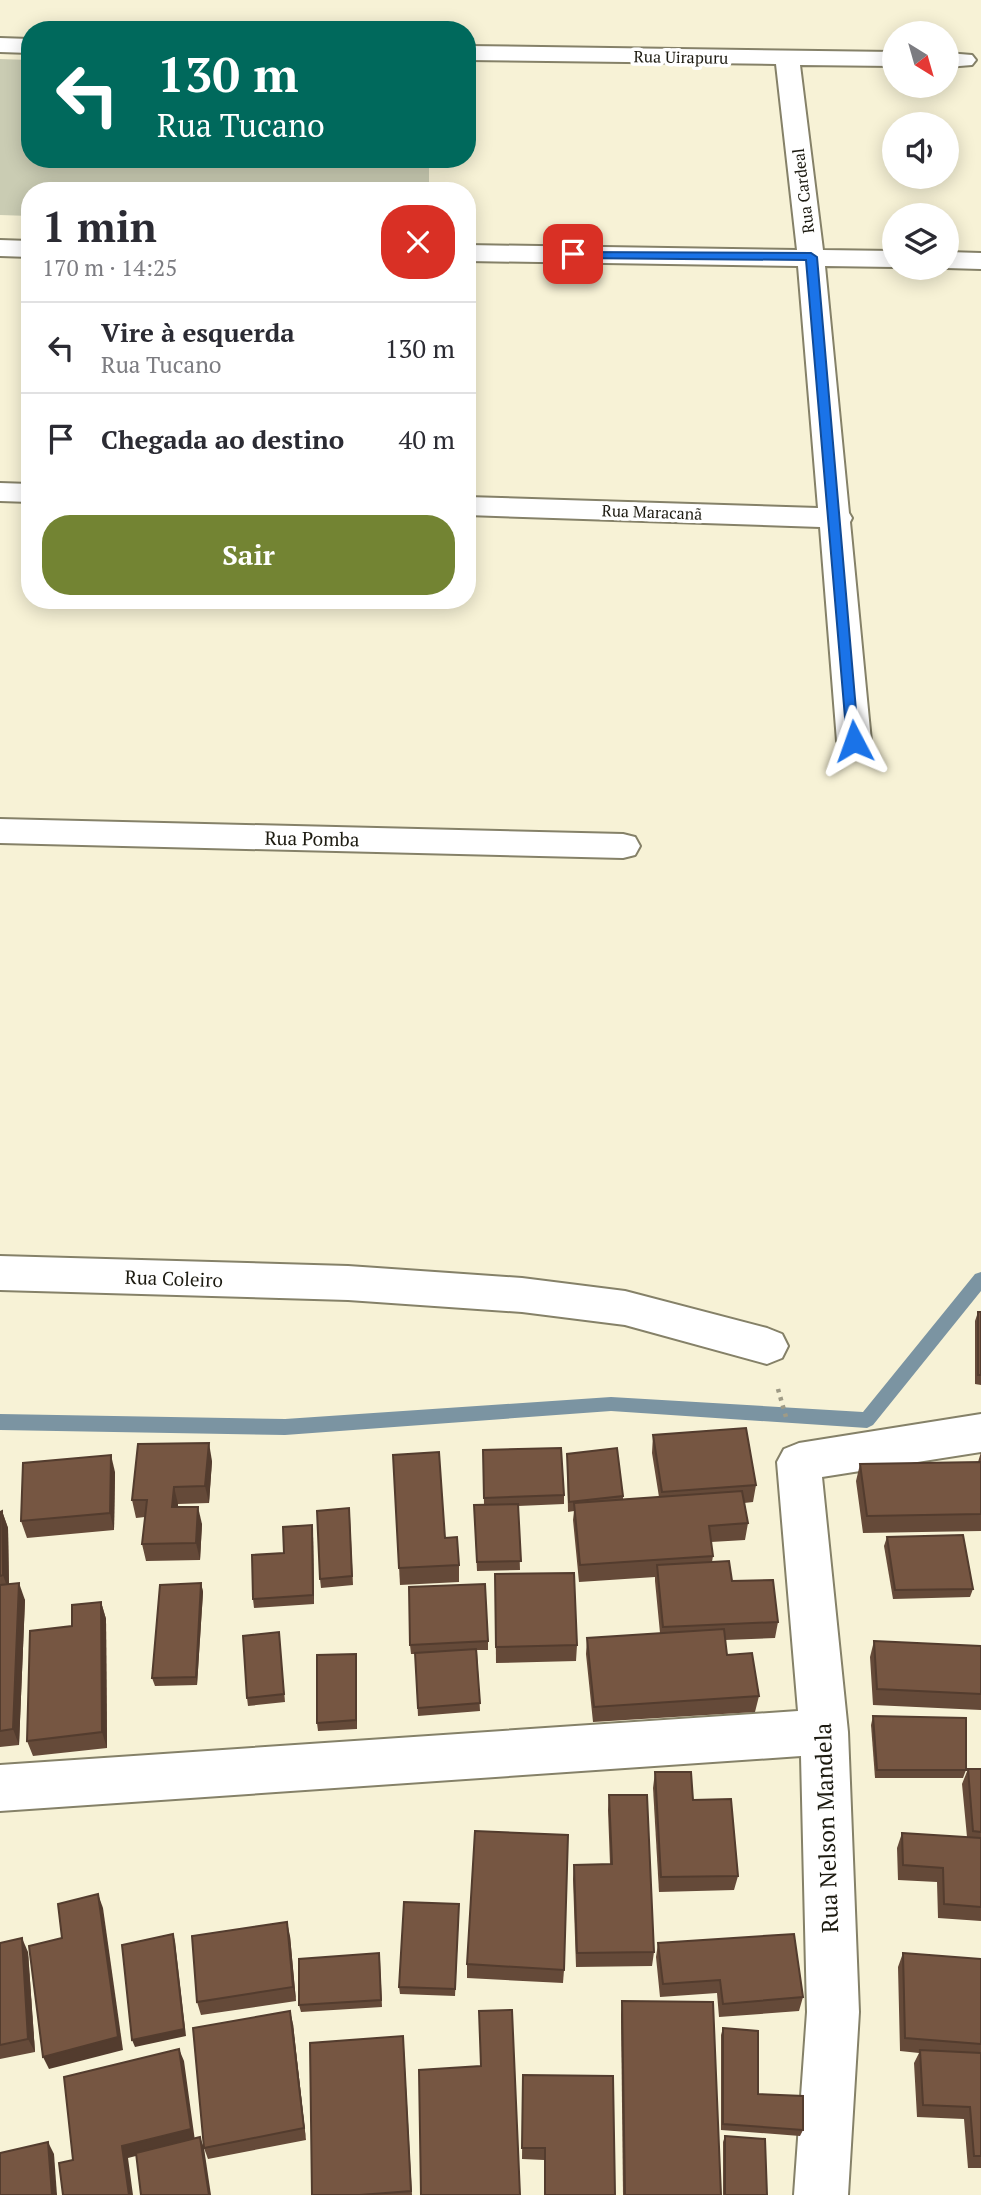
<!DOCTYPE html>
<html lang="pt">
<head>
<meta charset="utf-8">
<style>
	:root { --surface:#fff; --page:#f7f7f7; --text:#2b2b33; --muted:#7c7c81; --line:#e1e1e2; --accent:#738433 }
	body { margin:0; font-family:"PT Serif",serif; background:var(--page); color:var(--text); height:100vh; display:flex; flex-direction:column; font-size:26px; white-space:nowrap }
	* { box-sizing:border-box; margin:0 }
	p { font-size:23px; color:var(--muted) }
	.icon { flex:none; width:38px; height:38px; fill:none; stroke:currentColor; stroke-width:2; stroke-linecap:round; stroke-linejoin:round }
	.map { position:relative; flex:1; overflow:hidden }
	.panel { position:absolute; left:21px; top:182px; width:455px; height:427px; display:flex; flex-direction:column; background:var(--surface); border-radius:28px; box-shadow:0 4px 18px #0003 }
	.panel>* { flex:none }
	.top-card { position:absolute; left:21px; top:21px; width:455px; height:147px; border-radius:28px; box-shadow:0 4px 18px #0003; background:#00695c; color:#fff; overflow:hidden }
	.needle { width:46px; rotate:143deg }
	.fabs { position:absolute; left:882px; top:21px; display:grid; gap:14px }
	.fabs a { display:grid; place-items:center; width:77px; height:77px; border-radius:50%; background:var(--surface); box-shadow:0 4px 18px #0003; font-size:35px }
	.pin { position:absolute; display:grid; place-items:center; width:60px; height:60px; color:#fff; margin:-30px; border-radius:14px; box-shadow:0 4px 10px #0006 }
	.me { position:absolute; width:77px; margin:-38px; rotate:356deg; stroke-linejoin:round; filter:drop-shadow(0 0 5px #0008) }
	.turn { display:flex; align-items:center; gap:24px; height:147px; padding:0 21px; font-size:32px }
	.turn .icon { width:91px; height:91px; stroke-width:2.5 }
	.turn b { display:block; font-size:49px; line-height:60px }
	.round { display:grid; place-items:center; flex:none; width:74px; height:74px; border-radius:28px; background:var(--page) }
	.overview { display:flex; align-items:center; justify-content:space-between; height:119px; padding:0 21px }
	h1 { font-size:42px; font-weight:700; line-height:52px }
	.action { display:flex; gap:14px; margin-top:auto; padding:14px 21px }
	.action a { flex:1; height:80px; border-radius:28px; background:var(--accent); color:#fff; font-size:28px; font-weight:700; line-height:80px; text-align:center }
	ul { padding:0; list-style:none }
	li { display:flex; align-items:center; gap:21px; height:91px; padding:0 21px; border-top:2px solid var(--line) }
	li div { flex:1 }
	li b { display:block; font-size:26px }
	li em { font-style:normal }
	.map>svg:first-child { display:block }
</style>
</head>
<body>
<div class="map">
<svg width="981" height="2195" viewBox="0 0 981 2195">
	<rect width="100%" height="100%" fill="#f7f2d6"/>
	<path fill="#caccb3" d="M0,59L30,60V159H429V191H30V216L0,215Z"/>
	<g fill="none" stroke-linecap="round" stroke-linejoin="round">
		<path fill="#7b94a2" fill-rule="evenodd" d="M981,1272V1291L873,1425L867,1428L611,1411L285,1435L0,1430V1414L285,1419L611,1397L863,1412L975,1274Z"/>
		<g stroke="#858168" stroke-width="4">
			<g id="minor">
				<path d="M0,38L30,39V53L0,52Z"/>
				<path d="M467,46L894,52V66L800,65L823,250L894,251V267L825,266L849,513L852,518L850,522L871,741L866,749L854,752L842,749L837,741L820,527L467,515V497L818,508L798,266L467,261V245L797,250L776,64L467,60Z"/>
				<path d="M947,53L972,55L976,60L972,65L947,67Z"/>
				<path d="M0,240L30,241V257L0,256Z"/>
				<path d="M947,252L981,253V269L946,268Z"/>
				<path d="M0,483L30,484V502L0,501Z"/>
				<path d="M0,819L623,834L635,837L640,846L635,855L623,858L0,843Z"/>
				<path d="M0,1256L348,1266L522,1278L625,1291L767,1328L782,1334L788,1346L782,1358L767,1364L625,1325L522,1312L348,1300L0,1290Z"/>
				<path d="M981,1414V1452L822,1477L848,1732L859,2012L848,2195H794L807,2012L801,1756L0,1811V1765L798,1711L777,1462L784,1449L799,1443Z"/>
			</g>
		</g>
		<path stroke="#9f9b86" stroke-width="4.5" stroke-dasharray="3.5 5" stroke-linecap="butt" d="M778,1389L786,1417"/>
		<use href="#minor" fill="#fff" fill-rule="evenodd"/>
	</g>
	<g fill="#654a39">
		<path d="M978,1312H981V1385L975,1384V1321Z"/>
		<path d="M653,1435L756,1485L753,1502L744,1503L748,1523L745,1540L711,1542L713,1556L712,1562L732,1581L778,1622L775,1638L725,1640L727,1655L759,1696L755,1712L593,1722L586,1654L587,1638L660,1633L655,1581V1577L579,1582L573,1520L574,1511L568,1512L567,1454L623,1496V1499L659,1497L652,1453Z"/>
		<path d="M483,1450L564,1495V1504L518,1506L520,1570L477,1571L474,1505H484Z"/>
		<path d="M981,1452V1531L863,1533L856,1481L860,1464L978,1462Z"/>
		<path d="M393,1455L445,1538L459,1565V1582L400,1585Z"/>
		<path d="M212,1461L209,1503L178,1504V1507L202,1524L200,1560L146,1561L142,1544L145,1517L136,1518L132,1500Z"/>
		<path d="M115,1472L114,1530L27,1538L21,1521Z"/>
		<path d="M2,1511L8,1528L9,1584L25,1600L19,1745L0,1747V1512Z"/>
		<path d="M350,1517L353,1585L321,1588L320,1579Z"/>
		<path d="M313,1535L314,1604L254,1608L253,1599Z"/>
		<path d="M887,1537L973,1589L970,1597L893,1599L884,1546Z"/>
		<path d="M495,1574L577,1645L576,1661L496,1663Z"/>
		<path d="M201,1583L203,1592L197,1685L155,1686L152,1678Z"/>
		<path d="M101,1602L106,1619L107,1748L33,1756L27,1741L72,1626Z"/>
		<path d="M279,1632L285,1702L248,1706L247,1698Z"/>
		<path d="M488,1641V1650H477L480,1711L418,1716L415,1654H411L410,1645Z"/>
		<path d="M874,1641L981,1646V1710L873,1705L870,1657Z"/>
		<path d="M356,1654L357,1729L318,1731L317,1723Z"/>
		<path d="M873,1716L966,1770L963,1778H875L871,1725Z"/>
		<path d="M968,1769H981V1921L938,1918L937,1882L898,1880L897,1848L902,1833L967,1837L962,1784Z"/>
		<path d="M655,1772L693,1800L738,1876L734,1890L659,1892L653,1788Z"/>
		<path d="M609,1795L654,1952L652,1966L576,1967L573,1879L574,1865L610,1864L608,1810Z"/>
		<path d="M459,1911L455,1996L400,1994L399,1987Z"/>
		<path d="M290,1936L296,2001L201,2015L197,2002Z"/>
		<path d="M0,1943L28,1952L35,2052L0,2059Z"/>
		<path d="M658,1943L803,1997L799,2011L719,2017L717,1993L660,1997L656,1957Z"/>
		<path d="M903,1953L981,1959V2168H968L964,2119L917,2117L914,2063L919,2053L900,2051L898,1967Z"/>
		<path d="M380,1960L382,2007L301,2012L299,2005Z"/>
		<path d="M467,1964L564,1970L563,1983L467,1978Z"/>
		<path d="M622,2001L721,2195H623L621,2015Z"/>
		<path d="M293,2024L306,2140L208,2159L204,2148Z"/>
		<path d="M723,2028L758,2094L803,2130L800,2136L721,2130V2035Z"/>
		<path d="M404,2049L412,2195H312Z"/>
		<path d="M523,2075L615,2195H544V2160L522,2159Z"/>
		<path d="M725,2136L767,2195H723V2142Z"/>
	</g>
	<g fill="#533c2e">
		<path d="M209,1443L212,1461L209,1503L205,1486Z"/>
		<path d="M111,1455L115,1472L114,1530L110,1513Z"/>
		<path d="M174,1487L178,1504L176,1524L172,1507Z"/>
		<path d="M198,1507L202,1524L200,1560L196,1543Z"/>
		<path d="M2,1511L8,1528L9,1592L3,1575Z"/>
		<path d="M312,1525L313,1535L314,1604L313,1595Z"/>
		<path d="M19,1583L25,1600L19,1745L13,1729Z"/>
		<path d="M201,1583L203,1592L197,1685L196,1677Z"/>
		<path d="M101,1602L106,1619L107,1748L102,1732Z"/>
		<path d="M356,1654L357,1662V1729L356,1720Z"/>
		<path d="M98,1894L103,1908L123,2050L49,2069L43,2057Z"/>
		<path d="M287,1922L290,1936L296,2001L293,1987Z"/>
		<path d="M173,1934L175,1941L186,2036L135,2047L132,2040Z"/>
		<path d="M22,1938L28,1952L35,2052L28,2039Z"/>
		<path d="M290,2011L293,2024L306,2140L304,2128Z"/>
		<path d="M179,2049L184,2061L195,2141L128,2158L133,2195H129L122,2146Z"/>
		<path d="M200,2137L204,2148L211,2195H209Z"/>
		<path d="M48,2142L54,2154L57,2195H52Z"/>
	</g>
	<g fill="#765642" stroke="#533c2e" stroke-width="2">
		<rect x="978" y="1312" width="3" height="63"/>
		<path d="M746,1428L756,1485L662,1492L653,1435Z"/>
		<path d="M209,1443L205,1486L174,1487L172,1507H198L196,1543L142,1544L147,1500H132L138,1444Z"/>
		<path d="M561,1448L564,1495L484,1498L483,1450Z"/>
		<path d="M617,1448L623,1496L569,1502L567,1454Z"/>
		<path d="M439,1452L445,1538L457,1537L459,1565L399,1568L393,1455Z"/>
		<path d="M111,1455L110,1513L21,1521L23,1463Z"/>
		<path d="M981,1462V1514L867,1516L860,1464Z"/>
		<path d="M742,1491L748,1523L709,1526L713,1556L580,1565L574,1503Z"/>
		<path d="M518,1504L521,1561L477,1562L474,1505Z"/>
		<path d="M349,1508L352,1576L320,1579L317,1511Z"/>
		<path d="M2,1511L3,1575L0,1576V1512Z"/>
		<path d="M312,1525L313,1595L253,1599L252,1555L284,1553L283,1527Z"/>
		<path d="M963,1535L973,1589L895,1590L887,1537Z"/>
		<path d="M729,1561L732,1581L773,1580L778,1622L663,1627L657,1565Z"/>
		<path d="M574,1573L577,1645L496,1647L495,1574Z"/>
		<path d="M19,1583L13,1729L0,1731V1585Z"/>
		<path d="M201,1583L196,1677L152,1678L160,1585Z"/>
		<path d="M485,1584L488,1641L410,1645L409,1587Z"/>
		<path d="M101,1602L102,1732L27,1741L30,1631L72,1626V1605Z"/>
		<path d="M724,1629L727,1655L752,1653L759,1696L594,1707L587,1638Z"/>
		<path d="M279,1632L284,1694L247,1698L243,1636Z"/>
		<path d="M874,1641L981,1646V1694L877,1689Z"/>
		<path d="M476,1649L480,1703L418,1708L415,1653Z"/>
		<path d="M356,1654V1720L317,1723V1655Z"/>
		<path d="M873,1716L966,1718V1770H877Z"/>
		<path d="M968,1769H981V1832L973,1831Z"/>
		<path d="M655,1772H691L693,1800L731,1799L738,1876L661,1877Z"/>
		<path d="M609,1795H647L654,1952L577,1953L574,1865L612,1864Z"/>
		<path d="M475,1831L568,1835L564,1970L467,1964Z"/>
		<path d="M902,1833L981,1838V1907L944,1904L943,1868L903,1865Z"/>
		<path d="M98,1894L118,2037L43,2057L29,1946L62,1938L58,1904Z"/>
		<path d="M404,1902L459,1904L455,1989L399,1987Z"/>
		<path d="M287,1922L293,1987L197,2002L192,1936Z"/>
		<path d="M173,1934L184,2029L132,2040L122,1945Z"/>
		<path d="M794,1934L803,1997L723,2004L720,1980L663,1984L658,1943Z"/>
		<path d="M22,1938L28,2039L0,2045V1943Z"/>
		<path d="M379,1953L381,2000L299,2005V1959Z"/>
		<path d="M903,1953L981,1959V2044L905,2038Z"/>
		<path d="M622,2001L713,2002L721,2195H625Z"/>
		<path d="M512,2010L520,2195H421L419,2070L481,2066L479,2011Z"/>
		<path d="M290,2011L304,2128L204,2148L193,2028Z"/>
		<path d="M723,2028L758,2031V2094L803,2096V2130L723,2124Z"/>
		<path d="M403,2036L411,2191L360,2195H312L310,2043Z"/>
		<path d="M179,2049L191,2129L122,2146L129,2195H63L59,2163L73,2160L64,2077Z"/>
		<path d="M920,2050L981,2053V2156H974L970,2107L923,2105Z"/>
		<path d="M523,2075L613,2076L615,2195H545V2148H522Z"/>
		<path d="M725,2136L765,2139L767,2195H725Z"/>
		<path d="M200,2137L209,2195H141L136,2153Z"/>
		<path d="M48,2142L52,2195H0V2153Z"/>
	</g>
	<path fill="#1a73e8" stroke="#114b97" stroke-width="2" d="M569,252L811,253L817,257L859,745H849L847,741L806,260L573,258L568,254Z"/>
	<g text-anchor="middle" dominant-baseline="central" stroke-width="7" stroke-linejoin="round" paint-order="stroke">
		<g font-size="16" fill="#1c1a10" stroke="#fff">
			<text transform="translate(681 57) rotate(1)">Rua Uirapuru</text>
			<text transform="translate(803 191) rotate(-97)">Rua Cardeal</text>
			<text transform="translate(652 512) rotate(2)">Rua Maracanã</text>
		</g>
		<g font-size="19" fill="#1c1a10" stroke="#fff">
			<text transform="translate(312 838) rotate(1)">Rua Pomba</text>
			<text transform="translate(174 1278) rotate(2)">Rua Coleiro</text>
		</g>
		<g font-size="23" fill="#1c1a10" stroke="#fff">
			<text transform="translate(826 1828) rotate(-92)">Rua Nelson Mandela</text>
		</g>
	</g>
</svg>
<div class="fabs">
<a><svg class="needle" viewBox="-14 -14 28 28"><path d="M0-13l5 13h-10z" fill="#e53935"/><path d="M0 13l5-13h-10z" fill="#7c7c81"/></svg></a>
<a><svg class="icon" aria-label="sound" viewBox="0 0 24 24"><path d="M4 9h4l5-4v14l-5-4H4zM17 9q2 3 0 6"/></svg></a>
<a><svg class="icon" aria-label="layers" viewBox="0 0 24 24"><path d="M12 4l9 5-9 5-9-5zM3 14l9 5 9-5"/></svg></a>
</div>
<div class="pin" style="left:573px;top:254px;background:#d93025"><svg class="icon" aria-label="arrive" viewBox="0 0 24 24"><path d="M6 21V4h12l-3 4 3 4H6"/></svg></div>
<svg class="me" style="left:854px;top:741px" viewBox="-20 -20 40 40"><path d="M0-17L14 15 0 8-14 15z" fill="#1a73e8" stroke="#fff" stroke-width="4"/></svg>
<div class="top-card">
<div class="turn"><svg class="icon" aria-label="left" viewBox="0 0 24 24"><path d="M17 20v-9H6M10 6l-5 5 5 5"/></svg><div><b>130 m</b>Rua Tucano</div></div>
</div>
<section class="panel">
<div class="overview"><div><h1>1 min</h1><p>170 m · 14:25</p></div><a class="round" style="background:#d93025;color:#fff"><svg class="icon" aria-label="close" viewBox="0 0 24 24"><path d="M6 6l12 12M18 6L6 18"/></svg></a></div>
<ul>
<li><svg class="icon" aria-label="left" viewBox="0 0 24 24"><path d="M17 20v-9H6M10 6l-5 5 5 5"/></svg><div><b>Vire à esquerda</b><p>Rua Tucano</p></div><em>130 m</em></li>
<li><svg class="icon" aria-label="arrive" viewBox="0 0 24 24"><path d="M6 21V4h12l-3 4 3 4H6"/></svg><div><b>Chegada ao destino</b></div><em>40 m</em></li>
</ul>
<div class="action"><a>Sair</a></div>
</section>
</div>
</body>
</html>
